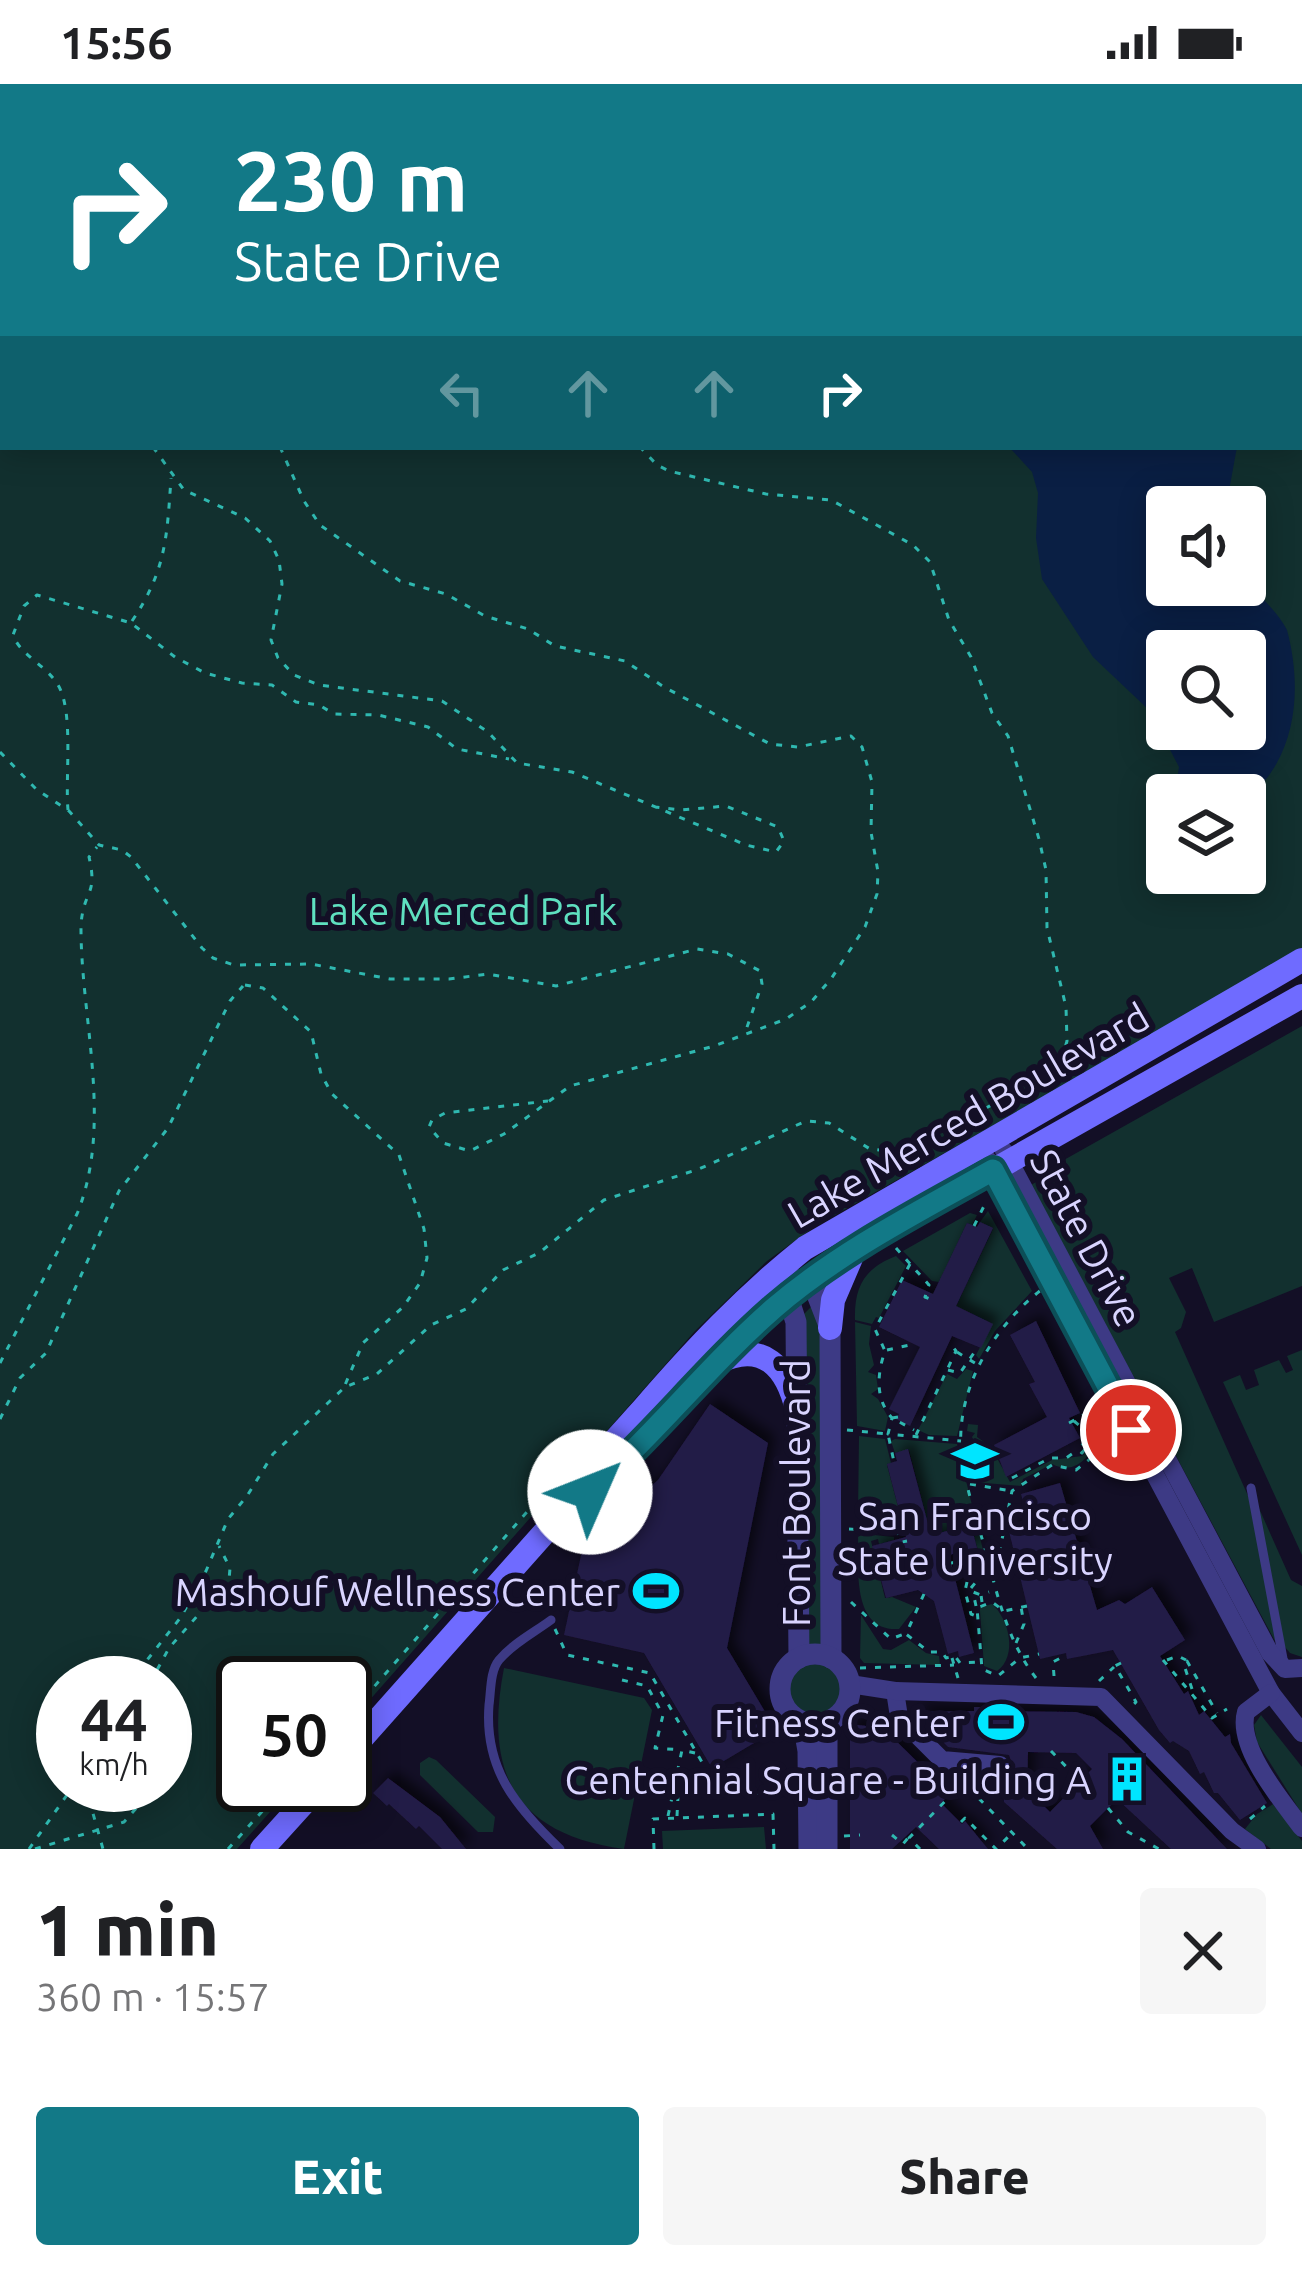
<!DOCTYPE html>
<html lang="en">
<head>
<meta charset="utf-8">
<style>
	:root { --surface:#fff; --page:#f6f6f6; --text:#202124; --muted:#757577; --accent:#127987 }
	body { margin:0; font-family:Ubuntu,sans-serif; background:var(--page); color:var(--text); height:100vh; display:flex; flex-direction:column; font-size:45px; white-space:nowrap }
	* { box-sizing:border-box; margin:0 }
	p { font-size:39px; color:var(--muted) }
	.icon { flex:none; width:66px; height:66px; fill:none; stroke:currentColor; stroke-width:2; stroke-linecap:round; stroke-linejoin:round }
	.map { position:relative; height:1765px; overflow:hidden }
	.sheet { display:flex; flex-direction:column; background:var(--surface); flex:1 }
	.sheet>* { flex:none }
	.banner { position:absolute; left:0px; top:0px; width:1302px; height:366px; box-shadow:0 6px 30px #0003; background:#127987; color:#fff; overflow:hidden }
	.controls { position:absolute; left:1146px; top:402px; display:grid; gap:24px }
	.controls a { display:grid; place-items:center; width:120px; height:120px; border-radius:12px; background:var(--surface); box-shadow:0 6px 30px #0003; font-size:60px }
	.speed { position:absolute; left:36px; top:1572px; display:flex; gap:24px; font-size:60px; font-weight:700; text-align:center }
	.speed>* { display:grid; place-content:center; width:156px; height:156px; border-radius:50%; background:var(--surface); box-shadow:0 6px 30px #0003; line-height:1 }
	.speed small { font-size:30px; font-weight:400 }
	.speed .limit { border:6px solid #111; border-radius:18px; background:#fff; color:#111 }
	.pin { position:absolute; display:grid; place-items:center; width:102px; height:102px; color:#fff; margin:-51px; border:6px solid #fff; border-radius:50%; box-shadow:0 3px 12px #0007 }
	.me { position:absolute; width:132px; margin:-66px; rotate:46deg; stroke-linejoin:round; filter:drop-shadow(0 0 9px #0008) }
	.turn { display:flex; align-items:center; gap:42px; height:252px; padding:0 36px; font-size:54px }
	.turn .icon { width:156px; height:156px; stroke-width:2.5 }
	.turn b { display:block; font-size:84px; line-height:102px }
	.lanes { display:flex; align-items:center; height:114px; padding:0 36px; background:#0003; justify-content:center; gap:60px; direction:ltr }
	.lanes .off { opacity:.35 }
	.round { display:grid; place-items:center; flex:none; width:126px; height:126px; border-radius:12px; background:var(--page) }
	.head { display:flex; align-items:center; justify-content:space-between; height:204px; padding:0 36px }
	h1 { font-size:72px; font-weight:800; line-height:90px }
	.action { display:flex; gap:24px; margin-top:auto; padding:24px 36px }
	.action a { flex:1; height:138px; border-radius:12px; background:var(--accent); color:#fff; font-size:48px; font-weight:800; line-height:138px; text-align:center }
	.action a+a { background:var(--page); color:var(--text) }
	.status { display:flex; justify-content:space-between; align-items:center; height:84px; padding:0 60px; background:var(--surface); direction:ltr }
	.status svg { height:33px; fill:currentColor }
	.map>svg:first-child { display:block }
</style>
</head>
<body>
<div class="status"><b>15:56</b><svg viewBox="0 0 49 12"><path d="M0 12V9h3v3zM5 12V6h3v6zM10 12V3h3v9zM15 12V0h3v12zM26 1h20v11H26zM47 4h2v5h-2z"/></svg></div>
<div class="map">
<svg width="1302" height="1765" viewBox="0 0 1302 1765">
	<defs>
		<filter id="shadow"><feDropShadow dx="7" dy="-7" stdDeviation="6" flood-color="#0009"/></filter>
	</defs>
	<rect width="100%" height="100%" fill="#130f26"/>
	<g fill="#12302f" fill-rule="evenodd">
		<path d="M0,0H1302V866L814,1143L767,1177L694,1248L345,1644V1599H243V1701H294L237,1765H0ZM3,3H1299V363H3ZM1167,423H1245V501H1167ZM1167,567H1245V645H1167ZM1167,711H1245V789H1167ZM63,1599H165V1701H63Z"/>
		<path d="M1302,942V1202L1214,1238L1192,1184L1169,1194L1186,1228L1181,1244L1175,1248L1249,1414L1278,1551L1275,1557L1031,1101L1057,1086L1055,1081Z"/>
		<path d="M988,1127L1032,1207L995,1247L979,1275L976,1271L992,1240L956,1222L993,1145L980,1138Z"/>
		<path d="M970,1129L977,1131L972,1141L967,1139L939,1198L932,1197L903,1167Z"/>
		<path d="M896,1172L906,1182L879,1234L876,1233L872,1240L855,1236C854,1202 865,1184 896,1172Z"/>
		<path d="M814,1220L820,1232L823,1562H806L804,1230Z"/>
		<path d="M855,1238L871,1242L869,1260L874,1281L868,1288L876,1291L878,1305L871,1310L878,1315L888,1333L885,1347L857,1342Z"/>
		<path d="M1302,1266V1471L1223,1298L1240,1291L1246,1306L1259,1301L1254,1286L1279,1276L1286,1289L1293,1286L1287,1272Z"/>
		<path d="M966,1285L973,1287L957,1352L929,1351L918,1346L947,1290L957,1295Z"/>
		<path d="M968,1340L978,1341L977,1353L991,1363L1010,1398L1052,1376L1082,1372L1097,1357C1088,1376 1073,1391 1052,1380L1023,1395L1021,1402L973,1398L965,1359L970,1368L978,1364L972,1353L975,1349L967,1347Z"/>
		<path d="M859,1352L885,1355L891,1379L887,1381L903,1442L900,1444L868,1443L866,1432L858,1430Z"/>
		<path d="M895,1355L957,1360L984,1470H979L971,1441L931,1451L909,1366L895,1369L891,1357Z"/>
		<path d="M1258,1422L1291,1496L1302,1502V1573L1290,1569L1284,1562Z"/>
		<path d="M863,1450L894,1453V1456L879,1460L878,1455L871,1457L885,1514L892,1513L916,1523L899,1545C851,1548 859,1484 858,1453Z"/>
		<path d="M992,1520C1009,1535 1018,1572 997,1587L984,1582L980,1527V1523Z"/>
		<path d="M861,1531L883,1565L891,1566L909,1556L926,1569L939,1572L940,1581L864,1579L860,1574Z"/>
		<circle cx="815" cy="1605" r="27"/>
		<path d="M504,1584L644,1614L652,1626L624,1765C513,1750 484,1687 504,1584Z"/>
		<path d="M1261,1631L1302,1683V1730L1257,1658L1254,1641Z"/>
		<path d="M429,1673L436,1676L495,1733L493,1748H478L420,1691V1679Z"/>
		<path d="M1273,1720L1302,1757V1765H1271L1245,1745L1257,1730Z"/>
		<path d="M764,1743L766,1765H663L662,1747Z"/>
	</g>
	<path fill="#0a1f44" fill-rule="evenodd" d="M1009,363H1237L1226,423H1167V501H1245V494C1258,512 1277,526 1287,546C1302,602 1298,669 1252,710H1183L1177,696L1179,683L1150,627L1093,573L1042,495L1036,454L1038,409L1032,388ZM1167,567H1245V645H1167Z"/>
	<g fill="#241b47" fill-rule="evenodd" filter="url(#shadow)">
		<path d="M980,1138L993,1144L956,1222L993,1240L981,1264L952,1252L910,1342L896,1335L899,1330L889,1325L920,1263L879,1243L902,1196L933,1210L967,1139L977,1143Z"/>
		<path d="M1036,1237L1080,1329L1069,1334L1080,1354L1006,1393L994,1361L1047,1333L1029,1300L1035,1298L1010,1251Z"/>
		<path d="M710,1320L768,1359L727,1564L776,1646L712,1684L644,1569L564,1551L583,1462L658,1396Z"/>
		<path d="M908,1365L931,1451L971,1441L977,1464L949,1471L974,1569L959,1573L958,1567L948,1570L934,1517L918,1506L886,1514L872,1462L906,1453L887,1380L897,1377L895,1369Z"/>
		<path d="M1060,1399L1097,1526L1119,1516L1125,1520L1152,1503L1185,1556L1160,1572L1184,1610L1188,1607L1199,1631L1204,1627L1225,1653L1230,1650L1231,1659L1267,1719L1240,1736L1218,1709H1214L1204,1688L1200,1690L1189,1667L1173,1657L1170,1659L1159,1646L1113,1566L1067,1575L1066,1569L1040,1575L1009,1447L1030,1442L1021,1410Z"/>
		<path d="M974,1623H986V1627L1076,1628L1094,1633L1122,1655L1227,1765H1171L1117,1715L1090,1742L1103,1765H1057L1004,1718L1002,1694L1013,1683L1009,1671L948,1663L913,1628L974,1627ZM1028,1668L1076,1669L1092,1685L1050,1728L1027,1705Z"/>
		<path d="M850,1640L883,1644L950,1710L941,1719L962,1740L965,1737L988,1765H939L916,1743L892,1765H850Z"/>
		<path d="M388,1694L440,1733L466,1765H442L419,1742L416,1745L389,1720L387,1722L373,1709Z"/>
	</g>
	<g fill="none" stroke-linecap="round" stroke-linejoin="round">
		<g stroke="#2fb8b0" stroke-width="3" stroke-dasharray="6 9" stroke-linecap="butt">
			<path d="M115,0L118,3"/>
			<path d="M348,0L352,3"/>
			<path d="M0,62V119"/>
			<path d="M153,363L184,406L245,434L270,457L279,476L282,500L271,556L278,574L294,591L319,601L442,617L488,648L517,679L572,688L746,761L776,768L784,757L778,743L726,722L681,726L655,723"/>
			<path d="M280,363L304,417L320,441L400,497L446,510L485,532L528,545L555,562L625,577L664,603L770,660L798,663L851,652L862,663L872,698L871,748L878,788L877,810L865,843L831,895L811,918L786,935L714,962L570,1002L504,1050L470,1067L443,1059L429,1043L432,1036L445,1029L548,1017"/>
			<path d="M132,537C166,487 167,453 171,394"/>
			<path d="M0,668L36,705L69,727L99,761L122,766L131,773L202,864L213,874L234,881L311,880L390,895H449L488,890L556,902L697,865L728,870L760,887L762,900L746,946"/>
			<path d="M68,726C65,693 74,627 58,601C46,581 20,571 13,551L24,522L37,511L131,539L175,573L205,589L242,599L272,601L296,618L319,621L334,630L378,631L428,643L457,665L509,675"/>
			<path d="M245,901L263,904L311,948L321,990L332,1010L399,1071L424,1145L427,1174L420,1199L403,1223L363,1259L345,1301"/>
			<path d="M974,1142L986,1118"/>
			<path d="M896,1164L929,1201L925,1213L930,1215"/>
			<path d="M910,1180L875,1245L885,1267C877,1290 875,1315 892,1334L888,1350L961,1357"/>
			<path d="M887,1266L914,1260"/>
			<path d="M957,1268L978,1281"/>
			<path d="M0,1279L77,1130C114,1039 80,933 81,840C84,805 98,812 89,773L97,763"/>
			<path d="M948,1286L960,1289L978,1263"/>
			<path d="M1089,1331L1108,1357"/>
			<path d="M898,1333L892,1334L914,1346"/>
			<path d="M0,1335L20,1294L46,1269L119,1107L168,1044L230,917L243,902"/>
			<path d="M1074,1337L1091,1351L1078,1366L1082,1369L1099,1348"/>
			<path d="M1069,1339L1102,1321"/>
			<path d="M847,1346L888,1350L894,1378"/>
			<path d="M916,1351L956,1267L949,1258"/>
			<path d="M1012,1394L1050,1374H1066L1078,1366"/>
			<path d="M970,1400L1012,1407"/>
			<path d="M849,1445L897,1448L902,1458L907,1457"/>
			<path d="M951,1479L957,1478L966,1497"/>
			<path d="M961,1479H987"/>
			<path d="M967,1498L965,1507L971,1530L978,1533"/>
			<path d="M971,1504L999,1470L1012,1407L1052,1381L1076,1386L1118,1353"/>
			<path d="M924,1510L906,1550L929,1568H942L946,1574L955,1572L960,1579L981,1578"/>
			<path d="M851,1518L891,1555L904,1550"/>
			<path d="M982,1518L981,1511L989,1508"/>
			<path d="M976,1522L973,1508L981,1511"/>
			<path d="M1027,1522L1004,1527L992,1518L977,1524L982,1585L998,1592L1020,1574L1039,1570"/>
			<path d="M555,1545L567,1571L650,1589L720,1709L783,1710"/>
			<path d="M1016,1559L1024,1540L1021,1523"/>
			<path d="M952,1574L958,1594"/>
			<path d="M1163,1576L1212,1634L1227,1625"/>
			<path d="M1167,1576L1178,1572L1186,1576"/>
			<path d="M1121,1579L1115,1582L1136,1618L1134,1620"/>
			<path d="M860,1584L954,1581"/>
			<path d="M1054,1592L1053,1578L1066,1571"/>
			<path d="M1036,1594C1010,1561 998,1516 988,1475C979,1443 967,1409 962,1375C953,1310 991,1245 1041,1206"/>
			<path d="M622,1596L647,1602L663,1631L655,1664L682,1666"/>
			<path d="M1099,1597L1114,1583"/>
			<path d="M129,1599L181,1533L206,1487L228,1435L247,1412L273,1370L345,1303L377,1290L431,1241L466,1225L503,1186L539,1169L604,1116L699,1085L806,1037L829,1039L870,1065L905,1069L1042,993L1062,974L1067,957L1066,923L1047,844L1046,786L1039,755L1008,652L992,629L971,573L949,536L930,478L913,461L831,416L766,410L669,387L657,381L640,363"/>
			<path d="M150,1599L169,1564L229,1496L230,1484L219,1462"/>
			<path d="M1192,1605L1184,1581L1187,1577L1217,1629"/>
			<path d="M345,1636L561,1389"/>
			<path d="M1051,1667L1080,1697"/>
			<path d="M958,1693L1028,1765"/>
			<path d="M85,1701L103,1765"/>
			<path d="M1108,1724L1128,1748L1159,1765"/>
			<path d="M668,1732L682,1666L695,1669"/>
			<path d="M677,1732L678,1712L708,1692"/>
			<path d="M1250,1735L1265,1722"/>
			<path d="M961,1738L965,1734L996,1765L1011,1750"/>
			<path d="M892,1751L903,1760L908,1754"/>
			<path d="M844,1752L860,1751"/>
			<path d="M29,1765L74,1701"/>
			<path d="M35,1765L124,1738L147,1712L145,1701"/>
			<path d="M228,1765L286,1701"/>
			<path d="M654,1765L653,1735L773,1730L774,1765"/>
			<path d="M920,1765L909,1754L962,1700"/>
		</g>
		<g stroke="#3d3a85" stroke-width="9">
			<path d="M1251,1404L1284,1580"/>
			<path d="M551,1536C535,1548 512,1560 499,1576C490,1587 491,1607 489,1621C484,1685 516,1723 560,1765"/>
		</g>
		<g stroke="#3d3a85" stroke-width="18">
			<path d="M1004,1067L1270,1569L1285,1585L1302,1584"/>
			<path d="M988,1076L1271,1609L1302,1649"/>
			<path d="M850,1600L895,1607L899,1633L942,1676L1000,1681"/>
			<path d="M895,1607L1101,1613L1232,1747L1257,1765"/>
			<path d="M1271,1609L1246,1628C1236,1663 1282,1717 1302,1744"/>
		</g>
		<g stroke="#3d3a85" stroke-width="21">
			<path d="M798,1196L811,1195L830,1244L831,1574"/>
			<path d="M792,1197L788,1213L796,1238L799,1574"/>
			<circle cx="815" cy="1605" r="35"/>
			<path d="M803,1638L808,1667L809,1765"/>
			<path d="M827,1638V1765"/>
		</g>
		<g stroke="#6f6bff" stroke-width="24">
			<path d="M830,1244L833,1216L854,1167"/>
			<path d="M718,1278C763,1256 787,1283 797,1326"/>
			<path d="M571,1411C592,1380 619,1352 644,1324C694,1266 745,1212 805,1164L1302,876"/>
			<path d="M345,1673L553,1439L602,1397L739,1256L788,1213L870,1156L1302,912"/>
			<path d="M262,1765L320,1701"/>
		</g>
	</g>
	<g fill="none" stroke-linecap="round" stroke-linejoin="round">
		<g stroke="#0c4f58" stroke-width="30">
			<path id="route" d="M590,1408C655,1350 709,1281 774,1224C839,1168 918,1128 993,1086L1131,1346"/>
		</g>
		<use href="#route" stroke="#127987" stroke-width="21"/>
	</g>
	<defs>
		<g id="university-bare" transform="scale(3.6)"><path d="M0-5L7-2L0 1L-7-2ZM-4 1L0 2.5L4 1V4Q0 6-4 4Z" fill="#00e5ff" stroke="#130f26" stroke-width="2.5" paint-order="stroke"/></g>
		<g id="stadium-bare" transform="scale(3.6)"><path d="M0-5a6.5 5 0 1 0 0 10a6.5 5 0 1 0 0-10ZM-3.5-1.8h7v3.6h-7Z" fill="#00e5ff" stroke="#130f26" stroke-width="2.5" paint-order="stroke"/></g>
		<g id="building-bare" transform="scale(3.6)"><path d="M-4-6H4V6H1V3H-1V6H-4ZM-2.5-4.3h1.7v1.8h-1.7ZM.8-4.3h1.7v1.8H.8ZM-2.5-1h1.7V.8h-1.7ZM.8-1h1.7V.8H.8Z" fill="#00e5ff" stroke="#130f26" stroke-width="2.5" paint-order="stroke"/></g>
	</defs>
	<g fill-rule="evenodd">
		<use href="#university-bare" x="975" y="1377"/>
		<use href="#stadium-bare" x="656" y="1507"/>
		<use href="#stadium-bare" x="1001" y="1638"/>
		<use href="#building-bare" x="1127" y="1695"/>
	</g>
	<g text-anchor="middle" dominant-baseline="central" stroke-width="12" stroke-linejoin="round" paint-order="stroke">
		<g font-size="39" fill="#5fe0c0" stroke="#130f26">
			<text x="463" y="826">Lake Merced Park</text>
		</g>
		<g font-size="39" fill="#d9d4ff" stroke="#130f26">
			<text transform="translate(968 1031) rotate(-30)">Lake Merced Boulevard</text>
			<text transform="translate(1087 1154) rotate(62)">State Drive</text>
			<text transform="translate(795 1409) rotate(-90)">Font Boulevard</text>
		</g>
		<g font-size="39" fill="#d9d4ff" stroke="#130f26" text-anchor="end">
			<text x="975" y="1431" text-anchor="middle">San Francisco<tspan x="975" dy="45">State University</tspan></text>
			<text x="620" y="1507">Mashouf Wellness Center</text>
			<text x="965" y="1638">Fitness Center</text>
			<text x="1091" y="1695">Centennial Square - Building A</text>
		</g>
	</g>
</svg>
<div class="controls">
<a><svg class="icon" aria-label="sound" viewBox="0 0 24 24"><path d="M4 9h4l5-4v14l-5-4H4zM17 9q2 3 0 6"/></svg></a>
<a><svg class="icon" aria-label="search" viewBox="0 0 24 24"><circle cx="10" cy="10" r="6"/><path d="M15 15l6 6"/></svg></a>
<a><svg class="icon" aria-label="layers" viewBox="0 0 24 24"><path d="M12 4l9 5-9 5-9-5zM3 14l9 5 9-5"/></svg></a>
</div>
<div class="speed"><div>44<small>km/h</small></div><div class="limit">50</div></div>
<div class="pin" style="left:1131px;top:1346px;background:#d93025"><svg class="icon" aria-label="arrive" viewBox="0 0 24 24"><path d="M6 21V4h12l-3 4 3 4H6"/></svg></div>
<svg class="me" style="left:590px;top:1408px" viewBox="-20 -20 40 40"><circle r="19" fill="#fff"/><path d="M0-13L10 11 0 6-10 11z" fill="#127987"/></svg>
<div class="banner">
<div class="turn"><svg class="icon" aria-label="right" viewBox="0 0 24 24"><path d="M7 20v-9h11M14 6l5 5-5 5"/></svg><div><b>230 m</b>State Drive</div></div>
<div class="lanes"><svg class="icon off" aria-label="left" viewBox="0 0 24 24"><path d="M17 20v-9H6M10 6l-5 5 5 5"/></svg><svg class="icon off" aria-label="ahead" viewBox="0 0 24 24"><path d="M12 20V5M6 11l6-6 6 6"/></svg><svg class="icon off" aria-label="ahead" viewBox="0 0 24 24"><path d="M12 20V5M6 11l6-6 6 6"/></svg><svg class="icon" aria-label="right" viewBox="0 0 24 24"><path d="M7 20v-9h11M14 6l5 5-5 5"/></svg></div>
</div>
</div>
<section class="sheet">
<div class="head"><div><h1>1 min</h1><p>360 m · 15:57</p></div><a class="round"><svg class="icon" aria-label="close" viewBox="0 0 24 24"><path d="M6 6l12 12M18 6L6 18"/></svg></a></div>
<div class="action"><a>Exit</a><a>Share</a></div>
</section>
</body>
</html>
